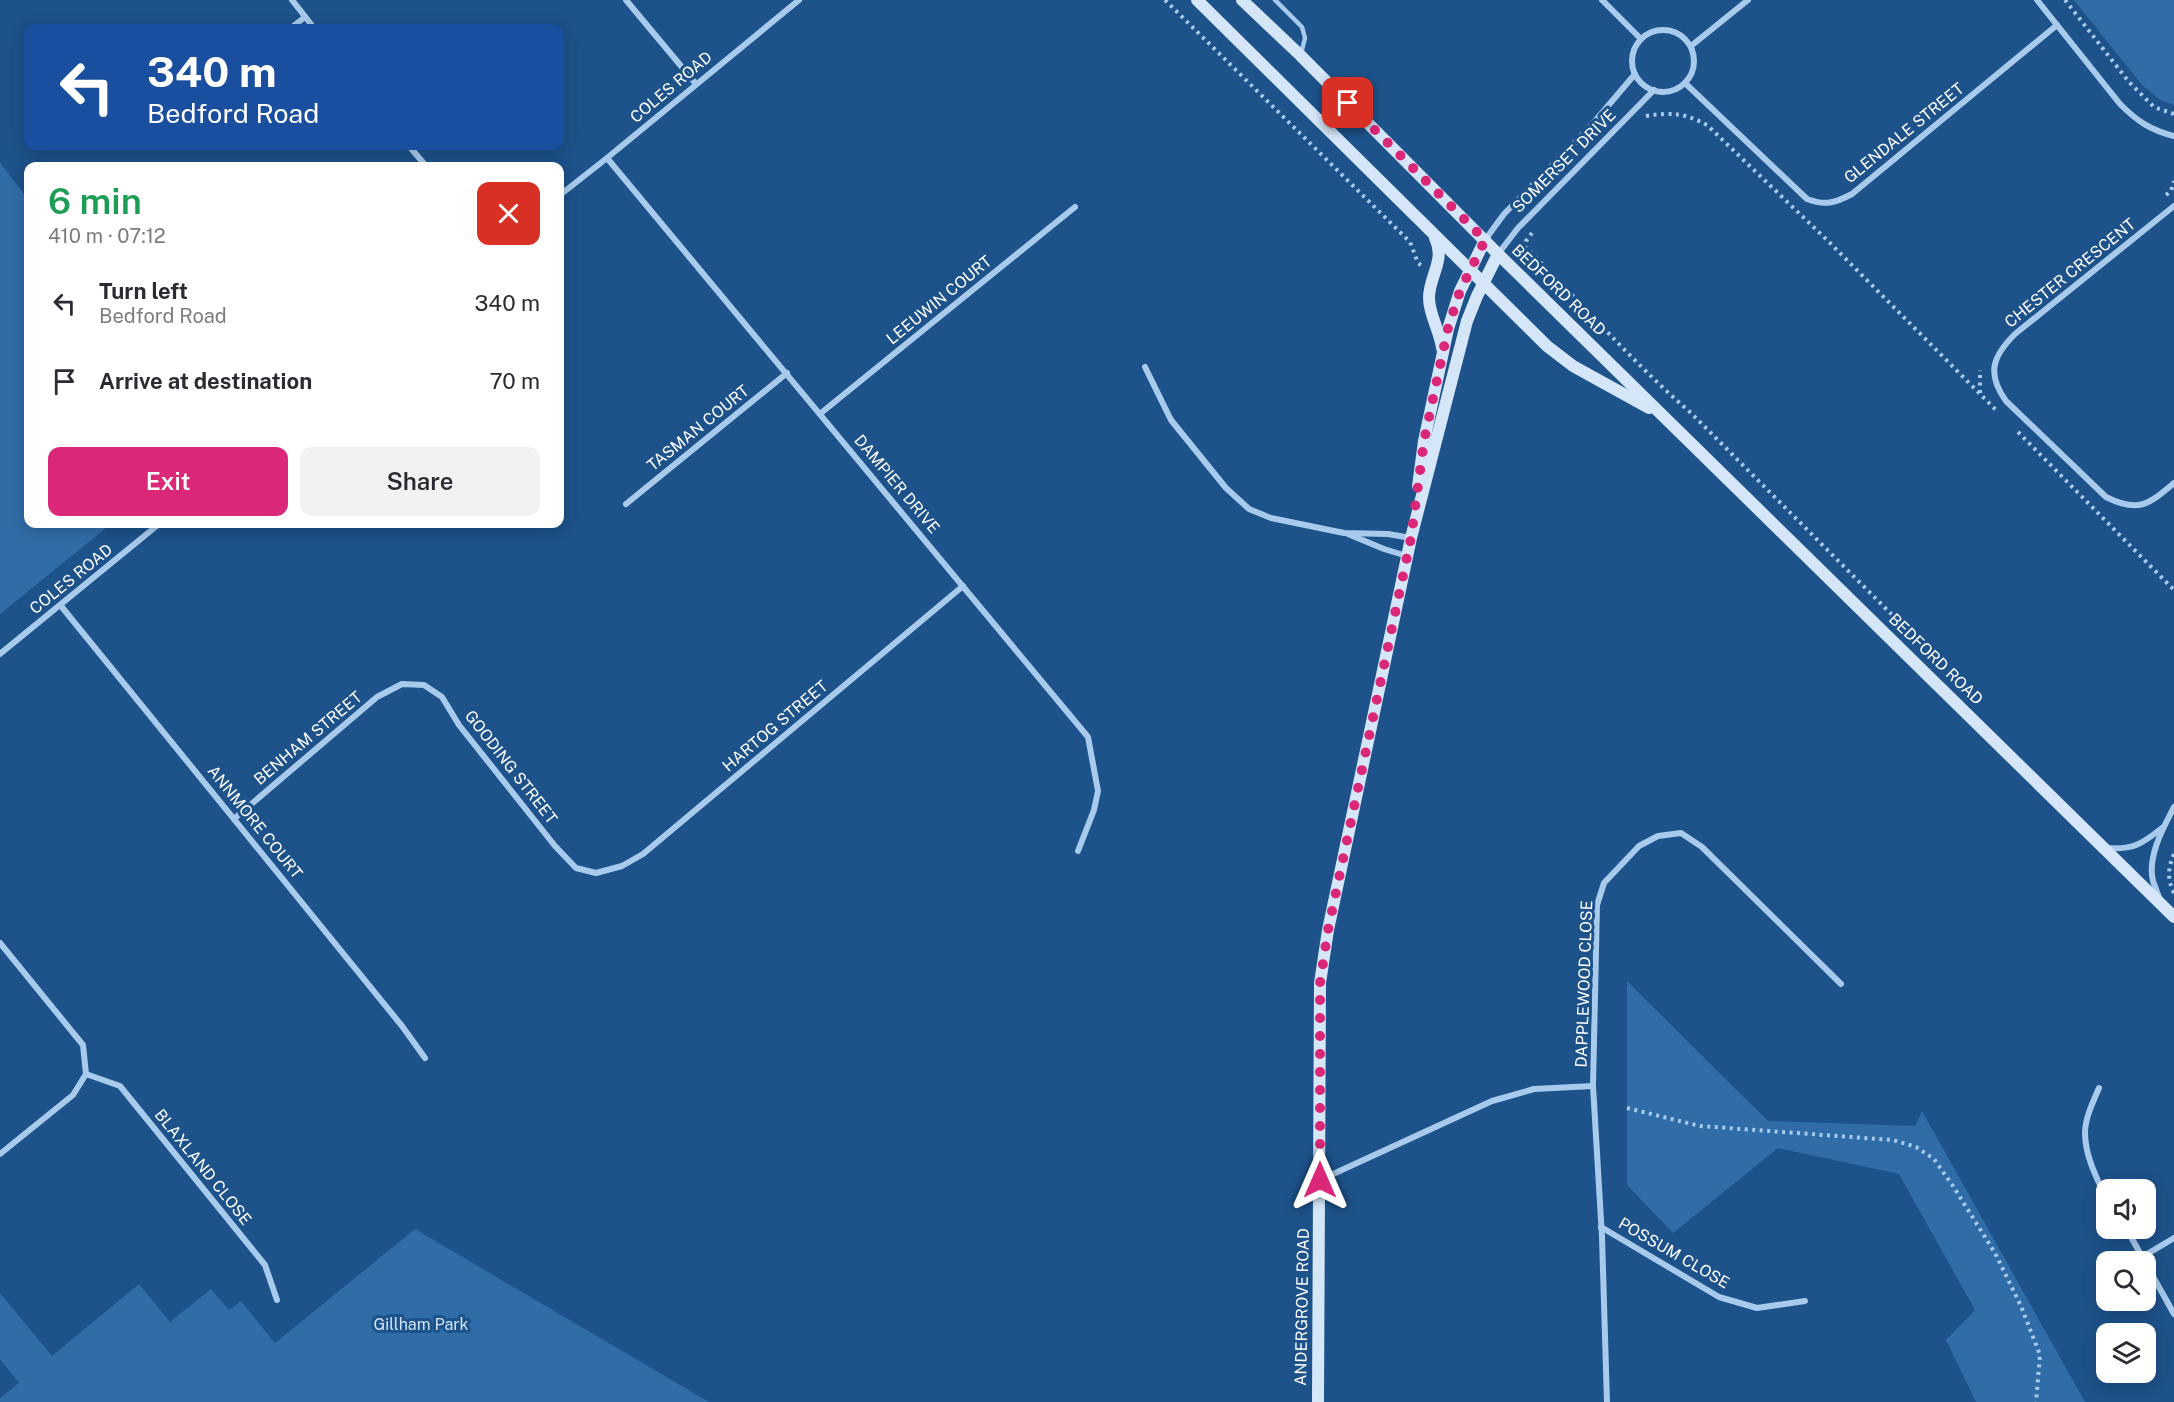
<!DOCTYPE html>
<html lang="en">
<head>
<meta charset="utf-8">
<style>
	:root { --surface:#fff; --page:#f2f2f3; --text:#2b2b33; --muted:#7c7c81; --accent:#db2777 }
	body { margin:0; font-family:"Public Sans",sans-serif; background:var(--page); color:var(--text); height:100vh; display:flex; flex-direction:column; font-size:22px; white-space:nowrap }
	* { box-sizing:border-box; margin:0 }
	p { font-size:20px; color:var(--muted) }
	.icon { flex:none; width:33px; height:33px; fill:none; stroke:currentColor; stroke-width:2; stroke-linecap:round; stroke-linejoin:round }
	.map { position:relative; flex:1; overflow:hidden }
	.panel { position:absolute; left:24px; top:162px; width:540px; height:366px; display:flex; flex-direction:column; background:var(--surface); border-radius:12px; box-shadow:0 3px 15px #0003 }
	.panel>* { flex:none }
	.guide { position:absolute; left:24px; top:24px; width:540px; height:126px; border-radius:12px; box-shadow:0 3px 15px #0003; background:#1a4fa0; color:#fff; overflow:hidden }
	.tools { position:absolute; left:2096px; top:1179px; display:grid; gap:12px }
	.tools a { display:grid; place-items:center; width:60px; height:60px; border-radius:12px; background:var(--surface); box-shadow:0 3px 15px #0003; font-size:30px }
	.pin { position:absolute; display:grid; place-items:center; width:51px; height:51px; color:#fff; margin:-26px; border-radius:12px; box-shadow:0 3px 9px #0006 }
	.me { position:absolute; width:66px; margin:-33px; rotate:0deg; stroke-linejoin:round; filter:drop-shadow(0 0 4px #0008) }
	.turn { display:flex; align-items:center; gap:21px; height:126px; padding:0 24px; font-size:27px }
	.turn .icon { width:78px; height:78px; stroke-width:2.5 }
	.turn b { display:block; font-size:42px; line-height:51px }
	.round { display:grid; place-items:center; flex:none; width:63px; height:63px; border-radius:12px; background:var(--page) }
	.headline { display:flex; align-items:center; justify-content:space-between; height:102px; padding:0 24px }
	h1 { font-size:36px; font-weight:600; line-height:45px; color:#1e9e55 }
	.primary-button { display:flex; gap:12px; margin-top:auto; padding:12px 24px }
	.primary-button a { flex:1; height:69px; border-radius:12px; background:var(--accent); color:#fff; font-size:24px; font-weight:600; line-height:69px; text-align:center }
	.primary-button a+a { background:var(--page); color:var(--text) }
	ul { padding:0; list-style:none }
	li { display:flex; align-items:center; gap:18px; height:78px; padding:0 24px }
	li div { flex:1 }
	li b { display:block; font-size:22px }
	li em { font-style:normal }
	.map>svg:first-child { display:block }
</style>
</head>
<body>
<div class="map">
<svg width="2174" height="1402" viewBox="0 0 2174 1402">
	<rect width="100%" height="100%" fill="#1d528a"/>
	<g fill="#306da8">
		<path d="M2074,0H2174V105L2160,100L2142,85Z"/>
		<path d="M0,163L28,199V524H111L0,614Z"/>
		<path d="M1627,981L1768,1121L1915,1126L1922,1111L2085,1402H1976L1946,1340L1975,1310L1899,1174L1778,1148L1673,1233L1627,1185Z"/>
		<path d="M415,1229L709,1402H0V1398L19,1383L0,1359V1293L52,1356L139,1284L170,1322L211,1289L229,1310L241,1301L275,1343Z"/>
	</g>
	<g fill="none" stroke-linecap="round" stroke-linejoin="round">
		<g stroke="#a8caec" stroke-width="4" stroke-dasharray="3 4.5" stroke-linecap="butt">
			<path d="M1165,0L1410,242L1418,263L1422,266"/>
			<path d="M2065,0L2129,82L2154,107L2174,114"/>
			<path d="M1646,116C1672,112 1684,113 1707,125L1827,240L1996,410"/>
			<path d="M2166,195L2171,191L2174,181"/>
			<path d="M1532,233L1526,241L1525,247C1581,302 1632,362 1691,413L1934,657"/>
			<path d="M1980,393V370"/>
			<path d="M2018,432L2174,590"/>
			<path d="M2174,854C2168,868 2167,879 2174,893"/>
			<path d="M1627,1108L1700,1126L1893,1140L1916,1147L1934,1159L1953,1186L1995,1253L2021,1306L2040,1355L2036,1402"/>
		</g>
		<path stroke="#a8caec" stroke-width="4.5" d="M1275,0L1302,27L1305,38L1301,54"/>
		<g stroke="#a8caec" stroke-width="6">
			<path d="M292,0L314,28"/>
			<path d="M626,0L696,84"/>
			<path d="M1602,0L1641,39"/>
			<path d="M2037,0L2120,104C2137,121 2150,130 2174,136"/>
			<path d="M291,28L305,17"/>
			<circle cx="1663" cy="61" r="31"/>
			<path d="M1691,46L1748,0"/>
			<path d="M1685,83L1807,199C1825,206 1835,203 1852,194L2057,25"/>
			<path d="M409,146L426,166"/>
			<path d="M607,158L1088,737L1098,791L1094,810L1078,851"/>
			<path d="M560,195L607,158L799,0"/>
			<path d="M2174,206L2015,334C1993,356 1986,373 2006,401L2106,497C2138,513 2148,505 2174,483"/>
			<path d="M1485,240L1504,214L1590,127L1635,74"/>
			<path d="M1498,254L1518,228L1654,90"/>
			<path d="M1145,367L1171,420L1226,488L1249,509L1271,518L1344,533L1388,534L1411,538"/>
			<path d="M821,413L1075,207"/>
			<path d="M626,504L787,373"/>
			<path d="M1348,534L1384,549L1407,556"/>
			<path d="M61,606L402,1026L425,1058"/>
			<path d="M0,654L159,524"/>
			<path d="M235,818L377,697L402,684L424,685L442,697L459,725L555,846L576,868L596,873L622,866L643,854L963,586"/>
			<path d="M2107,848C2133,850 2142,844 2162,828"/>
			<path d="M2160,900C2158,894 2155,887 2153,881C2147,857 2163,828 2174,807"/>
			<path d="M0,943L83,1045L86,1074L73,1095L0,1154"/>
			<path d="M86,1074L120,1086L265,1265L277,1300"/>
			<path d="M2099,1088C2093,1102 2085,1118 2085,1133C2085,1154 2096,1179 2106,1196"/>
			<path d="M1320,1180L1492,1101L1534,1089L1593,1086"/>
			<path d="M1601,1227L1719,1297L1757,1308L1805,1301"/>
			<path d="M2126,1228L2174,1314"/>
			<path d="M2142,1257L2174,1238"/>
			<path d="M1607,1402L1602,1237L1593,1086L1597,905L1604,883L1639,846L1658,836L1681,833L1702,847L1841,984"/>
		</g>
		<g stroke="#d5e6f9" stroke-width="12">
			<path d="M1197,0L1547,346L1573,366L1649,408"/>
			<path d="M1242,0L1300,55L1498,254L2174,917"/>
			<path d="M1435,238C1446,260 1429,276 1429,298C1429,315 1440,331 1442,348"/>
			<path d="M1418,486L1424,441L1448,329L1460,291L1485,240"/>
			<path d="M1318,1402L1320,983L1328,930L1411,538L1467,321L1477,296L1498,254"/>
		</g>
	</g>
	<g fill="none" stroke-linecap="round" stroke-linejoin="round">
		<path stroke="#db2777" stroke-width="10" stroke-dasharray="0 18" d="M1320,1180V983L1328,930L1411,538L1424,441L1448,328L1460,291L1485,240L1348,103"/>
	</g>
	<g text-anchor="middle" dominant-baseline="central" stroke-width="6" stroke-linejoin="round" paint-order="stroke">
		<g font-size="16" fill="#fff" stroke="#1d528a">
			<text transform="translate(671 87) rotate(-40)">COLES ROAD</text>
			<text transform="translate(1904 133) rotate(-39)">GLENDALE STREET</text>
			<text transform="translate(1564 161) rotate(-45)">SOMERSET DRIVE</text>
			<text transform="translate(2070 273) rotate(-39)">CHESTER CRESCENT</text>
			<text transform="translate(1559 290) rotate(44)">BEDFORD ROAD</text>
			<text transform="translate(939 300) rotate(-39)">LEEUWIN COURT</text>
			<text transform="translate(698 428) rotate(-39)">TASMAN COURT</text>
			<text transform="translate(897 484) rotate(50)">DAMPIER DRIVE</text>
			<text transform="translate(71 579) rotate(-39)">COLES ROAD</text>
			<text transform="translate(1936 659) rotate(44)">BEDFORD ROAD</text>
			<text transform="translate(775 726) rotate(-40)">HARTOG STREET</text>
			<text transform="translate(308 738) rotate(-40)">BENHAM STREET</text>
			<text transform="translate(511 767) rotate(52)">GOODING STREET</text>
			<text transform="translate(255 822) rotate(51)">ANNMORE COURT</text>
			<text transform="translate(1584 984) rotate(-88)">DAPPLEWOOD CLOSE</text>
			<text transform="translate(203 1167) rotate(51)">BLAXLAND CLOSE</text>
			<text transform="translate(1674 1253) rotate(30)">POSSUM CLOSE</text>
			<text transform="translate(1302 1307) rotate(-89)">ANDERGROVE ROAD</text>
		</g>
		<g font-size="16" fill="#cee3f9" stroke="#1d528a">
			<text x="421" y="1324">Gillham Park</text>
		</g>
	</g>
</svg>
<div class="tools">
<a><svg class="icon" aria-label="sound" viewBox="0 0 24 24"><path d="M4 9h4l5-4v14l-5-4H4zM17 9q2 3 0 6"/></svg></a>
<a><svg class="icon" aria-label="search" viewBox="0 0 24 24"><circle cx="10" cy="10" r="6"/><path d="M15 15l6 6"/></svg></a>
<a><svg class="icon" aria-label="layers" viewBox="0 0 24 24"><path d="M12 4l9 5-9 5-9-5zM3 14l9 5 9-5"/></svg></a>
</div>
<div class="pin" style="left:1348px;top:103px;background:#d93025"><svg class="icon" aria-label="arrive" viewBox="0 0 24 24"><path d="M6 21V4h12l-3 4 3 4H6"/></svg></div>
<svg class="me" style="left:1320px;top:1180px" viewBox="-20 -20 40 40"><path d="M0-17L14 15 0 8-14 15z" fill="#db2777" stroke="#fff" stroke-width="4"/></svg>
<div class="guide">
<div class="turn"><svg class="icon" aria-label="left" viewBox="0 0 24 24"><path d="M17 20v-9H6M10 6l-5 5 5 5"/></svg><div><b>340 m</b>Bedford Road</div></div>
</div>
<section class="panel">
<div class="headline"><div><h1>6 min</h1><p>410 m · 07:12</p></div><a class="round" style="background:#d93025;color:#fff"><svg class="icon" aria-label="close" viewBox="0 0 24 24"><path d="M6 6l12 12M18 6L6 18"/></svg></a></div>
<ul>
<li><svg class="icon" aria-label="left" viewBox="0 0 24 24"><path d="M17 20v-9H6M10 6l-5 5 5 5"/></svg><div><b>Turn left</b><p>Bedford Road</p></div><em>340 m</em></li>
<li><svg class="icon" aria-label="arrive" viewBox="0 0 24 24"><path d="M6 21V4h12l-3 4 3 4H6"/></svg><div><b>Arrive at destination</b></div><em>70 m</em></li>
</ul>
<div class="primary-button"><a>Exit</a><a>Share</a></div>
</section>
</div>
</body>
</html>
